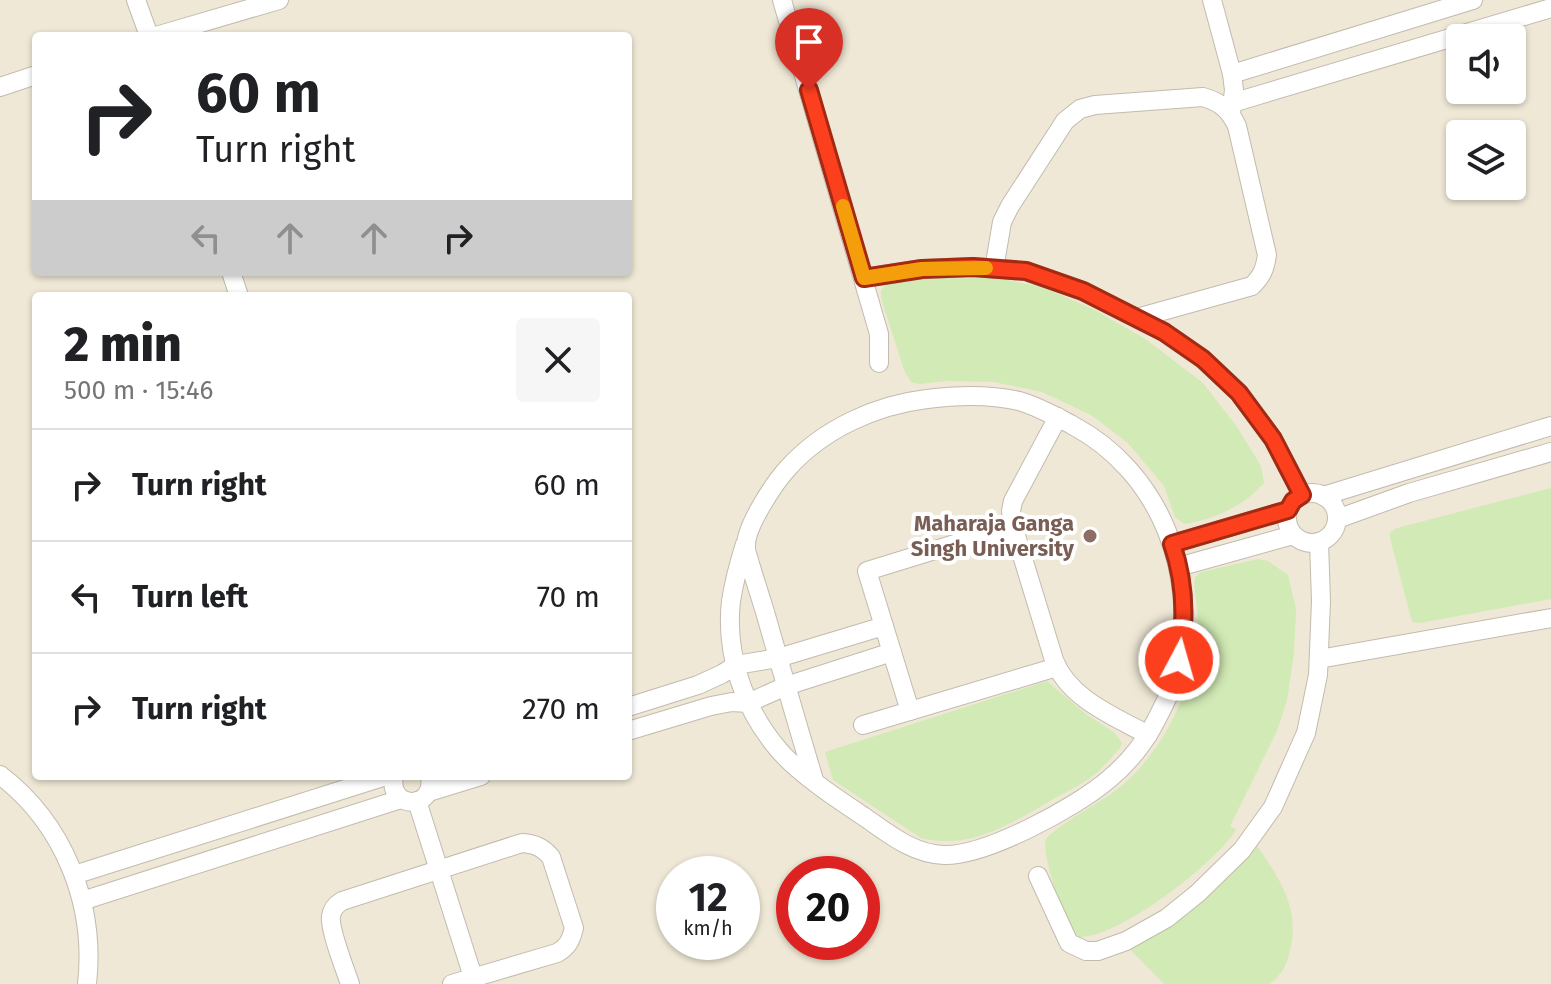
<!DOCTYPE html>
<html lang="en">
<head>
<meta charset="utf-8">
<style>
	:root { --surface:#fff; --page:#f6f6f6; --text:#202124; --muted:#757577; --line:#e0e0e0 }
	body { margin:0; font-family:"Fira Sans",sans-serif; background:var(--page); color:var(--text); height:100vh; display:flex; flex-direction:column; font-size:30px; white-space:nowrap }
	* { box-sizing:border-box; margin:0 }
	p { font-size:26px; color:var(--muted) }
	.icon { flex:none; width:44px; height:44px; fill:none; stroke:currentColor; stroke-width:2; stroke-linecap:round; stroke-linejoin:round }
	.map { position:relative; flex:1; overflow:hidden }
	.side { position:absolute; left:32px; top:292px; width:600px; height:488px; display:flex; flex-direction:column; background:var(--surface); border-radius:8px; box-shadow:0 2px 6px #0004 }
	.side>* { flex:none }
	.guide { position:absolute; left:32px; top:32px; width:600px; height:244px; border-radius:8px; box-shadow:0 2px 6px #0004; background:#fff; color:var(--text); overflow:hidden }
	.fabs { position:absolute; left:1446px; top:24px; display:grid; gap:16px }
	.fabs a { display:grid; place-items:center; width:80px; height:80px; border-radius:8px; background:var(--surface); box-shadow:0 2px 6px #0004; font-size:40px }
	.speed { position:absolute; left:656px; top:856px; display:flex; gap:16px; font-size:40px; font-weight:700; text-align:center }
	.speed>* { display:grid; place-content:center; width:104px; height:104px; border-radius:50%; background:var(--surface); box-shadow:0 2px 6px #0004; line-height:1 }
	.speed small { font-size:20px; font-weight:400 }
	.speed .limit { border:12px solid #d22; background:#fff; color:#111 }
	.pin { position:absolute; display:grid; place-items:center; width:68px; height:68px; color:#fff; margin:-82px -34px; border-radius:50% 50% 50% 0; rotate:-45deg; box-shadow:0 0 8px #0007 }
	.pin .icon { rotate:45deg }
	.me { position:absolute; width:88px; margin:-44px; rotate:6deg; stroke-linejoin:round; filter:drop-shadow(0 0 6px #0008) }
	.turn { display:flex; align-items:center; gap:28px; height:168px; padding:0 32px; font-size:36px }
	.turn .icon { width:104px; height:104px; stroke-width:2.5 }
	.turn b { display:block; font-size:56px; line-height:68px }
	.lanes { display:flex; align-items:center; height:76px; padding:0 32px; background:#0003; justify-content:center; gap:40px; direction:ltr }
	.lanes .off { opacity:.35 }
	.round { display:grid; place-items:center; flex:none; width:84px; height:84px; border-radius:8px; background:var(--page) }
	.overview { display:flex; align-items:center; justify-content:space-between; height:136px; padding:0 32px }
	h1 { font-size:48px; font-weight:800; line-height:60px }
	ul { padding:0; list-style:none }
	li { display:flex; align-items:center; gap:24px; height:112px; padding:0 32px; border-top:2px solid var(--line) }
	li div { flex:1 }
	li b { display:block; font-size:30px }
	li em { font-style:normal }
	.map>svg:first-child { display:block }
</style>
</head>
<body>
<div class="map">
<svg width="1551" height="984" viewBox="0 0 1551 984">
	<rect width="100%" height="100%" fill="#f6f3ec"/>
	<path fill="#efe8d6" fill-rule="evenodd" d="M0,0H1551V984H0ZM36,36H628V272H36ZM1460,38H1512V90H1460ZM1460,134H1512V186H1460ZM36,296H628V776H36ZM674,874H742V942H674ZM794,874H862V942H794Z"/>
	<g fill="#d2eab5">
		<path d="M985,276L1042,287L1093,309L1147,340L1203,383L1237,427L1261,466L1264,483C1242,507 1215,519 1184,524L1175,517L1164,486L1128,443L1091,415L1042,392L994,382L946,381L919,384L911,382L904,370L882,301C880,292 880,289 888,284L940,277Z"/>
		<path d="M1551,488V599L1420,623L1412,622L1390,538V532L1397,528Z"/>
		<path d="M1258,559L1268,561L1288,575L1296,609L1294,653L1287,700L1277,731L1230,826L1236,830C1216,863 1115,941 1077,937C1066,926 1041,855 1046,840C1048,831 1104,800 1115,791C1161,756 1191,695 1197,637C1198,628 1198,616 1197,607C1196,596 1193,587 1195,577L1201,572Z"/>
		<path d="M1047,681L1087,715L1115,733L1122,743L1120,748C1113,756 1106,764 1099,771C1085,783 1066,792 1050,801C1009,825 969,850 921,838L833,780L825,752Z"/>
		<path d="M1256,844C1276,874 1297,902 1292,940C1290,950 1288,962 1283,970C1280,975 1274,980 1270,984H1164L1125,944Z"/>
	</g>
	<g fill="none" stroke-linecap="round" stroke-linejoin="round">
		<g stroke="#c2bbae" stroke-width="20">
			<g id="minor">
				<path d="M136,0L149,36"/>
				<path d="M782,0L879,334V363"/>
				<path d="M1212,0L1232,74L1234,90L1231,113"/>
				<path d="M156,36L279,0"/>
				<path d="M1232,74L1473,0"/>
				<path d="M0,87L36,75"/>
				<path d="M1232,103L1551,8"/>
				<path d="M994,269L1002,222L1010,206L1065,121L1080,109L1095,105L1203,97C1220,102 1229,109 1237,126L1267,255C1265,269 1262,276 1252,286L1137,318"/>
				<path d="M231,272L239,296"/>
				<path d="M864,278L922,269L973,267L1026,271L1083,291L1164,332L1203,359L1239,393L1273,439L1302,495"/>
				<path d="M1058,417L1013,501L1011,511L1013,526L1054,660C1069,699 1114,716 1148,735"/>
				<circle cx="1312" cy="518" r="25"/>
				<path d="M1323,496L1551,426"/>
				<path d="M1337,519L1409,493L1551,452"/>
				<path d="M745,544C739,563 734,582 731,601C725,654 744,709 778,749C798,773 836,798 863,816C888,833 912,854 944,855C986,856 1077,807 1109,779C1126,765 1141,747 1152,728C1161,711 1171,693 1176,675C1201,577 1161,472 1072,425C1055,416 1037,406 1019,401C989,394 957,395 927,399C876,405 823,429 788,468C775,482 744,528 746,548C746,553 749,558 750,564C755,580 760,596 765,612C781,668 797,724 814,780"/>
				<path d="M1172,544L1288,510"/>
				<path d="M1178,567L1293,535"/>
				<path d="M1319,659L1551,618"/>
				<path d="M628,707L698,685L722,674L736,665L778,658L884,626"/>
				<path d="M910,711L867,571L1013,526"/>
				<path d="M863,725L1057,667"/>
				<path d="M628,731L711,706L732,702L748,703L786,686L892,652"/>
				<path d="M0,775C64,824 96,904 87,984"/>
				<path d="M394,776C387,810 436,811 430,776"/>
				<path d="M429,792L481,776"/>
				<path d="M417,801L473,977"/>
				<path d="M74,875L386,776"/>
				<path d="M1038,876L1069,943L1086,951H1098L1126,941L1167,918L1198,893L1242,850L1273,807L1306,733L1318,675L1321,601L1319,542"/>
				<path d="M82,901L401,799"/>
				<path d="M350,984C345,969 329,929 331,916C332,909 337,904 342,901L522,843C535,844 542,847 551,857L574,928C571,940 568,947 557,953L452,984"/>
			</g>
		</g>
		<use href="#minor" stroke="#fff" stroke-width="18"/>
	</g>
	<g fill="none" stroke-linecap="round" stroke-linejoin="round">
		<g stroke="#a42913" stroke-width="20">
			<path id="route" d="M809,90L864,278L922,269L973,267L1026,271L1083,291L1164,332L1203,359L1239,393L1273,439L1302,495L1293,501L1288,510L1172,544C1185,581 1186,622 1179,660"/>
		</g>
		<use href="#route" stroke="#fc3f1d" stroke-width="14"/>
		<path stroke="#f59e0b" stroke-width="14" d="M843,206L864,278L922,269L986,268"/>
	</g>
	<circle fill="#8d6e63" stroke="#fff" stroke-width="3" cx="1090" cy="536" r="8"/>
	<g text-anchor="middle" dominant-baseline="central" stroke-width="8" stroke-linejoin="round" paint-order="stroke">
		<g font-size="22" font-weight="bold" fill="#785e54" stroke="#fff" text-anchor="end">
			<text x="1074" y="523">Maharaja Ganga<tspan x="1074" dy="25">Singh University</tspan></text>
		</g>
	</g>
</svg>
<div class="fabs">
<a><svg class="icon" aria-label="sound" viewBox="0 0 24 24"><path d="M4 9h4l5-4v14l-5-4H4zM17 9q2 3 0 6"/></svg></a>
<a><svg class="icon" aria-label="layers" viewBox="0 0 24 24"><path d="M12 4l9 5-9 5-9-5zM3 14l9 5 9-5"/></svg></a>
</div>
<div class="speed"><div>12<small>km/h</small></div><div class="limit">20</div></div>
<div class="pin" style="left:809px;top:90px;background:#d93025"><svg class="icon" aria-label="arrive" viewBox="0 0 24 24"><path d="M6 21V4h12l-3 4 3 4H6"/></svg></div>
<svg class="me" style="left:1179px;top:660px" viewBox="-20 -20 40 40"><circle r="17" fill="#fc3f1d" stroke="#fff" stroke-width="3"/><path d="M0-11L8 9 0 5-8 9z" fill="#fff"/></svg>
<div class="guide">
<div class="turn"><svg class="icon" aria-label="right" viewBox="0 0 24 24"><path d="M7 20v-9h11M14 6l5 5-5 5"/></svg><div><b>60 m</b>Turn right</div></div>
<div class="lanes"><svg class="icon off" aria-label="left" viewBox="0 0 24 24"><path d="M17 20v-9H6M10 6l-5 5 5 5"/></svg><svg class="icon off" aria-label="ahead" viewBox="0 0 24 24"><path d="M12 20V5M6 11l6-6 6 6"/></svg><svg class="icon off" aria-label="ahead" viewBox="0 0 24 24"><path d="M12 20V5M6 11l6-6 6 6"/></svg><svg class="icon" aria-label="right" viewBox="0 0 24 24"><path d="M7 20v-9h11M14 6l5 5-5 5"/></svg></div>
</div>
<section class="side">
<div class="overview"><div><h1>2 min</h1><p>500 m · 15:46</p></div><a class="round"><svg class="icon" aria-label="close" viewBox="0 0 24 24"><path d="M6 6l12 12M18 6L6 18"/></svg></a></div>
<ul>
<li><svg class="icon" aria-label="right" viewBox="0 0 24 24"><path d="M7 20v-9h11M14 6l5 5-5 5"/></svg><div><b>Turn right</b></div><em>60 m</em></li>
<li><svg class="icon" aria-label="left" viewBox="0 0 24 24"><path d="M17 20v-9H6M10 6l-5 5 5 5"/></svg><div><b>Turn left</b></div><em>70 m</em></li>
<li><svg class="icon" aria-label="right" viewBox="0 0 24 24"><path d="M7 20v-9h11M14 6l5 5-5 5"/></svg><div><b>Turn right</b></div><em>270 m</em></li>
</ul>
</section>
</div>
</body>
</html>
